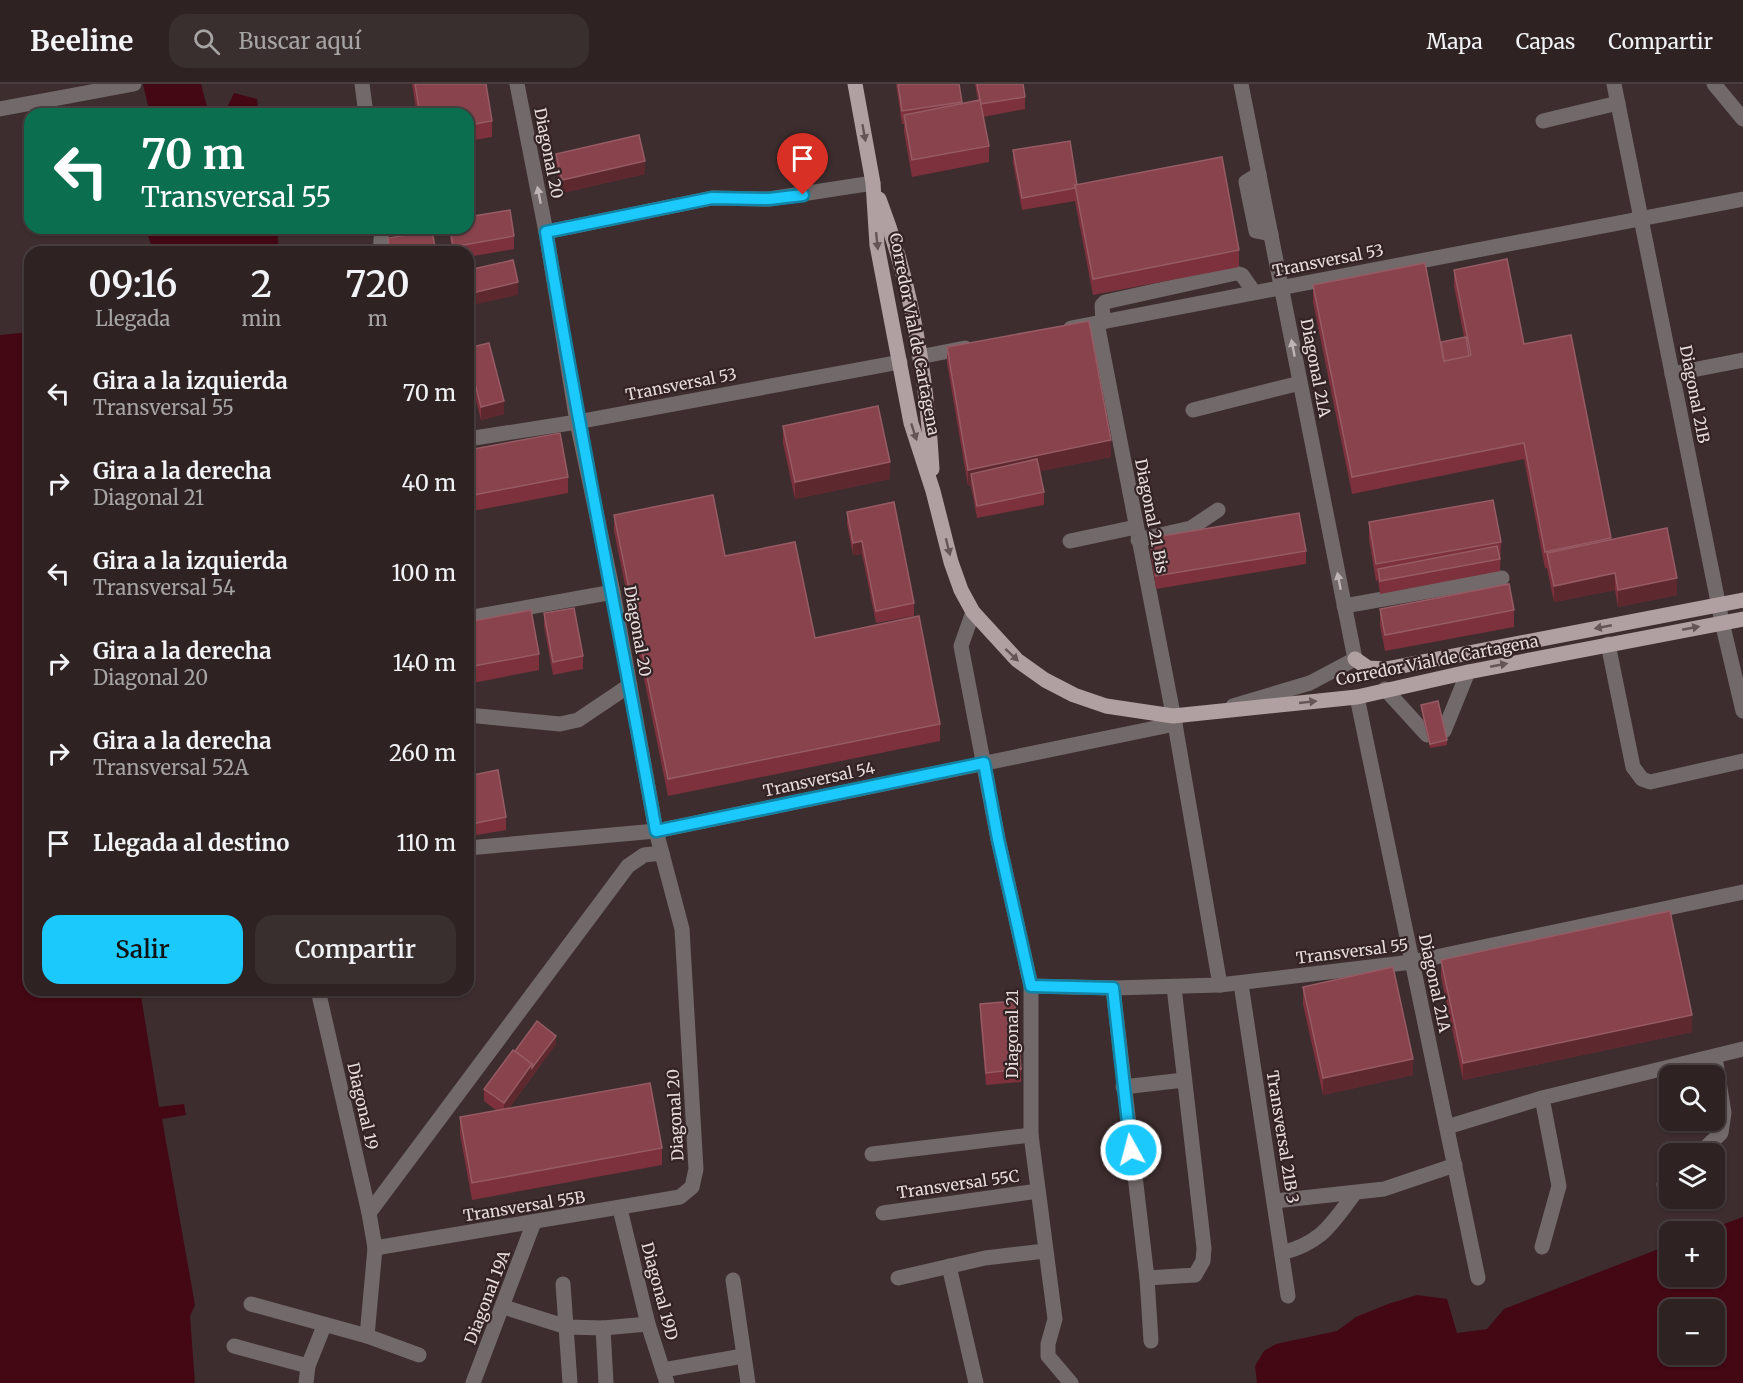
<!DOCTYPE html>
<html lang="es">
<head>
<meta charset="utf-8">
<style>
	:root { --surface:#2e2222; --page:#3a2f2f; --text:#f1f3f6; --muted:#a7a4a5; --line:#493f40; --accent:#1cc9fc }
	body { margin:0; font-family:Merriweather,serif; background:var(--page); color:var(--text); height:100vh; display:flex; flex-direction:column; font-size:22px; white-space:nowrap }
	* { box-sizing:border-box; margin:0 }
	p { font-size:20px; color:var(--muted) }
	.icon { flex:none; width:33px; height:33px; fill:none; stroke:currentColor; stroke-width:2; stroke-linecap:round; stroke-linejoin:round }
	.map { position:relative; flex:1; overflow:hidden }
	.details { position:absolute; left:24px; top:162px; width:450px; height:750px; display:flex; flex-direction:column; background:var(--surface); border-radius:18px; box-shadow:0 2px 4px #0004,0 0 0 2px var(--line) }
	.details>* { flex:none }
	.top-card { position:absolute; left:24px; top:24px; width:450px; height:126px; border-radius:18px; box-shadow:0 2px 4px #0004,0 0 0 2px var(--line); background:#0b6e4f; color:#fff; overflow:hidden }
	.fabs { position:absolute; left:1659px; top:981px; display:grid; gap:12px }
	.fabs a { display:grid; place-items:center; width:66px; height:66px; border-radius:12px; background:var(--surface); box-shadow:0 2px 4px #0004,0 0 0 2px var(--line); font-size:30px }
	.pin { position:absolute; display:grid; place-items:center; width:51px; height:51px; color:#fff; margin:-62px -26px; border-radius:50% 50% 50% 0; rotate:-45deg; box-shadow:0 0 6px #0007 }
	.pin .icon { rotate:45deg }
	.me { position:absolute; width:66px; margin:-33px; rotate:353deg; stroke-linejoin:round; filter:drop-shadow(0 0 4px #0008) }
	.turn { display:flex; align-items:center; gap:21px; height:126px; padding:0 18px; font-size:27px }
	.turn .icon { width:78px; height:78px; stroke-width:2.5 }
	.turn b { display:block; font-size:42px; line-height:51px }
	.eta { display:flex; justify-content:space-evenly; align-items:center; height:102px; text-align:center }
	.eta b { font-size:36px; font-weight:600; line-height:42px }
	.primary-button { display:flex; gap:12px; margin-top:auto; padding:12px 18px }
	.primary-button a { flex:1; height:69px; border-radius:18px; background:var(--accent); color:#111; font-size:24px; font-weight:600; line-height:69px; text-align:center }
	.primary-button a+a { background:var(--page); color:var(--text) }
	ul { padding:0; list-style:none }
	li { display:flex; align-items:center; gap:18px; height:90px; padding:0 18px }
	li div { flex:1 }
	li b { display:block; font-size:22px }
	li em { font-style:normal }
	header { display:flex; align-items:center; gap:36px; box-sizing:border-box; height:84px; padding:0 30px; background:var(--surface); border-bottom:2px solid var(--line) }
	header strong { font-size:28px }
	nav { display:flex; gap:33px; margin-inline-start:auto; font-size:21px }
	.search { width:420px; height:54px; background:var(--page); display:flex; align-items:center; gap:15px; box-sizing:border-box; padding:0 21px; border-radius:18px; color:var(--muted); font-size:22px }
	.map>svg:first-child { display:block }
</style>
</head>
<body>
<header>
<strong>Beeline</strong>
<div class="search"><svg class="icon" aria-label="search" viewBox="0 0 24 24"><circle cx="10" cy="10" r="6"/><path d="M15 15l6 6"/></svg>Buscar aquí</div>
<nav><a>Mapa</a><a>Capas</a><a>Compartir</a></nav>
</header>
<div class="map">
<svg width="1743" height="1299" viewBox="0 0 1743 1299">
	<rect width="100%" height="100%" fill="#3d2d2e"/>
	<g fill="#440714" fill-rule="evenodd">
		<path d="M143,0H201L209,30H150Z"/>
		<path d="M234,9L257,15L259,30H224Z"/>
		<path d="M145,144H277L279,168H154Z"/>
		<path d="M30,248V906H140L159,1023L184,1020L186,1031L162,1035L195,1221L190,1232L195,1299H0V251Z"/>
		<path d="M1743,1133V1299H1257L1255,1282L1264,1267L1276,1260L1337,1247L1356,1233L1388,1220L1417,1211L1447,1215L1457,1249L1487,1245L1504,1225L1669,1161L1670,1192H1714V1148L1705,1147ZM1670,1226H1714V1270H1670Z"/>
	</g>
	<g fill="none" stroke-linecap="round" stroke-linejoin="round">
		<g stroke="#72696a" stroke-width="15">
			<path d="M362,0L366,30"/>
			<path d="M1614,0L1722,538L1743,627"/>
			<path d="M1714,0L1743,35"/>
			<path d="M0,25L134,0"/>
			<path d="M1543,37L1618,19"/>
			<path d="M1259,90L1246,98L1256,147L1271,150"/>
			<path d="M546,148L712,114L769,115L873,99"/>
			<path d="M380,168L382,144"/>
			<path d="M1103,238L1102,221L1105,218L1236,189L1242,191L1254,208"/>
			<path d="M1097,239L1175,640L1220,901"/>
			<path d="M1071,244L1743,115"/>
			<path d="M919,273L965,264"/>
			<path d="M1672,290L1743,276"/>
			<path d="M1193,326L1300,299"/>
			<path d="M468,355L577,338L900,278"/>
			<path d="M1138,456L1191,444L1218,426"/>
			<path d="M1070,457L1136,443"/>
			<path d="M1344,522L1502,494"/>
			<path d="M973,528L961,562L998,755L1031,902V1051L1055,1235L1048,1260V1272L1071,1299"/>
			<path d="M468,534L613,508"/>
			<path d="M1608,560L1633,683L1642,695L1650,698L1743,677"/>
			<path d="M1385,605L1427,651"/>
			<path d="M1357,613L1478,1194"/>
			<path d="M1233,622L1310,599L1355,575L1241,0"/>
			<path d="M468,631L560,640L578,636L630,601"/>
			<path d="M1444,647L1468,588"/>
			<path d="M468,764L656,747L1175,640"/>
			<path d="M1241,900L1288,1212"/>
			<path d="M1031,902L1113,904L1220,901L1412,878L1743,808"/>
			<path d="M1113,904L1147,1194L1151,1257"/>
			<path d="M318,906L369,1129L375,1164L680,1113L692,1103L696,1085L682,845L656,747L613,508L577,338L546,148L517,0"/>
			<path d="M1123,1003L1184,996"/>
			<path d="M1542,1014L1559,1102L1542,1163"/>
			<path d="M1447,1043L1542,1014L1743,965"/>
			<path d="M872,1070L1031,1051"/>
			<path d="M1699,1070L1721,1049L1724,1029L1715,973"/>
			<path d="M1664,1101L1670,1096"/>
			<path d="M1275,1117L1384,1105L1455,1081"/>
			<path d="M620,1125L648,1240L667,1299"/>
			<path d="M369,1129L628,782L644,771L662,769"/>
			<path d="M883,1129L1038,1107"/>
			<path d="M375,1164L367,1252L419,1271"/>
			<path d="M1282,1169C1323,1158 1331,1140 1355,1109"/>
			<path d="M949,1182L976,1299"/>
			<path d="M898,1194L985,1174L1045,1167"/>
			<path d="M1147,1194L1195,1191L1203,1177L1204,1164L1174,903"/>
			<path d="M733,1196L748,1299"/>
			<path d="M563,1200L570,1299"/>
			<path d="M251,1220L367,1252"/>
			<path d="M504,1223L567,1243L603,1244L648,1240"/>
			<path d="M603,1244L606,1299"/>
			<path d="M234,1262L308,1282"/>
			<path d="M663,1286L743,1272"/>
			<path d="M306,1299L308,1282L324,1242"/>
			<path d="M473,1299L534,1138"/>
		</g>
		<g stroke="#b1a0a1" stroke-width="15">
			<path d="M855,0L873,99L877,161L911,339L933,407L951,478L961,506L973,528L1017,576L1045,596L1074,611L1106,622L1173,632L1357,613L1468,588L1743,535"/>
			<path d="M879,115C912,200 927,294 932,385"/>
			<path d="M1355,575L1368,584L1386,585L1743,516"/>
		</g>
	</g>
	<g fill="#7c313c">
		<path d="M412,0H486L492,37V53L468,57V30H417Z"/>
		<path d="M896,0H959L962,20L978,17L975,0H1023L1025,13V25L983,33L989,62V78L912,93L904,48V40H902Z"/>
		<path d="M1013,66L1077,101L1239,166V183L1093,211L1075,117L1022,126L1013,79Z"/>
		<path d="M556,70L645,90L562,109L556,83Z"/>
		<path d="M449,144H468L514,152V165L468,173V168H452Z"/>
		<path d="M1454,186L1524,260L1571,251L1611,456L1677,511L1618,523L1615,506L1554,518L1547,484H1545L1524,375L1352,410L1313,218V201L1441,258L1464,253L1454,202Z"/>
		<path d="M947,263L1111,373L1040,387L1044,408V421L977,434L971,402H968L947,279Z"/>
		<path d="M468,264L504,330L481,336L468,285Z"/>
		<path d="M783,342L890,395L795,415L783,359Z"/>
		<path d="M468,366L568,393V409L468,428Z"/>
		<path d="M847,428L914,519V532L876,539L862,470L853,471L847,440Z"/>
		<path d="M614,431L725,472L815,554L940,640V657L668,712L614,447Z"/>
		<path d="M1369,438L1501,458L1500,487L1380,510L1378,496L1376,497L1369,455Z"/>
		<path d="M1150,454L1306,467V480L1156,505L1150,466Z"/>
		<path d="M1380,525L1514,526V543L1385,567L1380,542Z"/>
		<path d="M544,529L583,572V585L553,591L544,542Z"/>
		<path d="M468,538L539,570V586L468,600Z"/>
		<path d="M1421,621L1447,656V661L1430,664L1421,625Z"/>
		<path d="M468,692L506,733V746L471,752L468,736Z"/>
		<path d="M1441,876L1692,948L1463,996L1441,893Z"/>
		<path d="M1303,903L1413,991L1323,1011L1303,920Z"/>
		<path d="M980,920L1021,985V998L986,1001L980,933Z"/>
		<path d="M556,960L509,1024L662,1064V1081L472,1116L460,1050V1033L497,1027L484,1017V1005L515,967Z"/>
	</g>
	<g fill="#5e282f">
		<path d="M645,77V90L562,109V96Z"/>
		<path d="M518,198V211L468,222V210Z"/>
		<path d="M504,317V330L481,336V323Z"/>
		<path d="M1111,356V373L973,401L971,390V402H968V386Z"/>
		<path d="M890,378V395L795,415V398Z"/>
		<path d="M862,457V470L853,471V459Z"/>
		<path d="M1615,489V506L1554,518V502Z"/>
		<path d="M1677,494V511L1618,523V506Z"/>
		<path d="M1692,931V948L1463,996V979Z"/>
		<path d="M556,952V960L532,992V984Z"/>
		<path d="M1413,975V991L1323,1011V994Z"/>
		<path d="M532,980V992L504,1032V1019Z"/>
	</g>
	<g fill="#88434d" stroke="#965b64" stroke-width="1.5">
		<path d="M415,0H486L492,37L468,41V30H420Z"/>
		<path d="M898,0H959L962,18L902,27Z"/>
		<path d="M977,0H1023L1025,13L981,20Z"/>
		<path d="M980,16L989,62L912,76L904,31Z"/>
		<path d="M639,51L645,77L562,96L556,70Z"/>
		<path d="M1070,57L1077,101H1075V104L1022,114L1013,66Z"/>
		<path d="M1222,73L1239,166L1093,195L1075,101Z"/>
		<path d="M510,126L514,152L453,163L450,144H468V133Z"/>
		<path d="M432,147L436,168H390L388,154Z"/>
		<path d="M1507,175L1524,260L1571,251L1611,454L1545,468L1524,359L1352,393L1313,201L1425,179L1444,277L1471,271L1454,186Z"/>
		<path d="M513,176L518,198L468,210V186Z"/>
		<path d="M1089,237L1111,356L968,386L947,263Z"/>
		<path d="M1466,253L1469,272L1444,277L1441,258Z"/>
		<path d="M489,259L504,317L481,323L468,272V264Z"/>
		<path d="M878,322L890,378L795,398L783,342Z"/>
		<path d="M560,349L568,393L468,412V366Z"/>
		<path d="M1037,375L1044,408L977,422L971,390Z"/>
		<path d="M713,411L725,472L795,458L815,554L919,532L940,640L668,695L614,431Z"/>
		<path d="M1493,416L1501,458L1376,480L1369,438Z"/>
		<path d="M894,418L914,519L876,527L862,457L853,459L847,428Z"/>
		<path d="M1299,429L1306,467L1156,492L1150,454Z"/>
		<path d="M1667,444L1677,494L1618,506L1615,489L1554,502L1547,469Z"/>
		<path d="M1497,462L1500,475L1380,497L1378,485Z"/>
		<path d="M1509,500L1514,526L1385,551L1380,525Z"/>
		<path d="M574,524L583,572L553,578L544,529Z"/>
		<path d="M531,526L539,570L468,583V538Z"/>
		<path d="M1438,617L1447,656L1430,660L1421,621Z"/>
		<path d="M498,686L506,733L471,740L468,724V692Z"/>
		<path d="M1670,827L1692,931L1463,979L1441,876Z"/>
		<path d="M1393,883L1413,975L1323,994L1303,903Z"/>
		<path d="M1015,917L1021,985L986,989L980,920Z"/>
		<path d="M537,937L556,952L532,984V980L515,967Z"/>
		<path d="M513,966L532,980L504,1019L484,1005Z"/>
		<path d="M650,999L662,1064L472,1099L460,1033Z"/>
	</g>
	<defs><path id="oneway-solid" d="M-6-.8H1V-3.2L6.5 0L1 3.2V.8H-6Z" transform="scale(1.5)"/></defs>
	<g fill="#655556">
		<use href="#oneway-solid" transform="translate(864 49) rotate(80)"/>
		<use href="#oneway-solid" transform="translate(877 157) rotate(84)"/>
		<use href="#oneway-solid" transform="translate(914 348) rotate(72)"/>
		<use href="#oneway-solid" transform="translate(948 463) rotate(76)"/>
		<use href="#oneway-solid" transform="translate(1603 543) rotate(169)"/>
		<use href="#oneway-solid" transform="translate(1691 544) rotate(-11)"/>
		<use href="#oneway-solid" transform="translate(1012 571) rotate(43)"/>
		<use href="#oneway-solid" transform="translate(1499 581) rotate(-11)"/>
		<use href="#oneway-solid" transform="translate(1308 618) rotate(-6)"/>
	</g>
	<g fill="#beb4b4">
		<use href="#oneway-solid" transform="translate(539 111) rotate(-101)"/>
		<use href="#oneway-solid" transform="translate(1293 264) rotate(-101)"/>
		<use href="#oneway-solid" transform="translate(1339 497) rotate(-101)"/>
	</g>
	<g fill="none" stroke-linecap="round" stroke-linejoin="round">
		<g stroke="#1283a4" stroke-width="15">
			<path id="route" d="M803,111L769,115L712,114L546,148C579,348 620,547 656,747L984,679L998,755L1031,902L1113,904L1131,1066"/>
		</g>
		<use href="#route" stroke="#1cc9fc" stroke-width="10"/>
	</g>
	<g text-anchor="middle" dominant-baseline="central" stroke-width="4.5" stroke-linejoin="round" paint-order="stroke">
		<g font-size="16" fill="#e7dcdc" stroke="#332324">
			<text transform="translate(549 69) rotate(79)">Diagonal 20</text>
			<text transform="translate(1328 176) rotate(-11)">Transversal 53</text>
			<text transform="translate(915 250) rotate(79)">Corredor Vial de Cartagena</text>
			<text transform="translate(1316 284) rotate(79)">Diagonal 21A</text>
			<text transform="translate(681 300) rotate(-11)">Transversal 53</text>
			<text transform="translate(1695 310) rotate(79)">Diagonal 21B</text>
			<text transform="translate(1152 432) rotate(79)">Diagonal 21 Bis</text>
			<text transform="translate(638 547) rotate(80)">Diagonal 20</text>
			<text transform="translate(1437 576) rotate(-11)">Corredor Vial de Cartagena</text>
			<text transform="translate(819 695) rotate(-12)">Transversal 54</text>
			<text transform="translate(1352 867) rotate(-7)">Transversal 55</text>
			<text transform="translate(1435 899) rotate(78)">Diagonal 21A</text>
			<text transform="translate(1012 950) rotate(-90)">Diagonal 21</text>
			<text transform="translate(363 1022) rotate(77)">Diagonal 19</text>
			<text transform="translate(675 1031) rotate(-93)">Diagonal 20</text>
			<text transform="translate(1283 1053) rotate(81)">Transversal 21B 3</text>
			<text transform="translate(958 1100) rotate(-8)">Transversal 55C</text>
			<text transform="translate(524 1122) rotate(-9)">Transversal 55B</text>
			<text transform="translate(660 1207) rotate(75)">Diagonal 19D</text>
			<text transform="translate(487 1213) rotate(-69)">Diagonal 19A</text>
		</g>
	</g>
</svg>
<div class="fabs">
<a><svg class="icon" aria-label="search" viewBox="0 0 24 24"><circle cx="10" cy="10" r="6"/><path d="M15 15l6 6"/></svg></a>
<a><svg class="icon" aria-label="layers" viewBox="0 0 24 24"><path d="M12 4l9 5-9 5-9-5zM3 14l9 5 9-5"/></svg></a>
<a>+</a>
<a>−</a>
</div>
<div class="pin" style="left:803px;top:111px;background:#d93025"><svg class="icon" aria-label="arrive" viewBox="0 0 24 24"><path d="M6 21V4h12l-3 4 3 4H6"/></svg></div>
<svg class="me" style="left:1131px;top:1066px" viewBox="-20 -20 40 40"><circle r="17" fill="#1cc9fc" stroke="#fff" stroke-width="3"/><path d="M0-11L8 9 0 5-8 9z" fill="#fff"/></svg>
<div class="top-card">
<div class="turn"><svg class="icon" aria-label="left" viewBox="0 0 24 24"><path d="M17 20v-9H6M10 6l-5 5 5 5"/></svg><div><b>70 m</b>Transversal 55</div></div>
</div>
<section class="details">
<div class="eta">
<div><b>09:16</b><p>Llegada</p></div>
<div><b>2</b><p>min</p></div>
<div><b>720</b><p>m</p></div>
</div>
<ul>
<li><svg class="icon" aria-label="left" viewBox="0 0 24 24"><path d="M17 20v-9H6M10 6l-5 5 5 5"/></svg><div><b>Gira a la izquierda</b><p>Transversal 55</p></div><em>70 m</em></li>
<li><svg class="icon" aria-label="right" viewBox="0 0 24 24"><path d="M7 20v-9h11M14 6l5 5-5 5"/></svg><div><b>Gira a la derecha</b><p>Diagonal 21</p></div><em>40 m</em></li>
<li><svg class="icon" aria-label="left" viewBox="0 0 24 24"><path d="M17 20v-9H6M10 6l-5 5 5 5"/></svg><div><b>Gira a la izquierda</b><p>Transversal 54</p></div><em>100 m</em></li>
<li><svg class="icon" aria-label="right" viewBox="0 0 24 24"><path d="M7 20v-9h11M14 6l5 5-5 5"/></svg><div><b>Gira a la derecha</b><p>Diagonal 20</p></div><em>140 m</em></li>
<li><svg class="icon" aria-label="right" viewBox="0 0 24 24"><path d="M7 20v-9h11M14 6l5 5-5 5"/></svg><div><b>Gira a la derecha</b><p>Transversal 52A</p></div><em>260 m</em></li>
<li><svg class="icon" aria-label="arrive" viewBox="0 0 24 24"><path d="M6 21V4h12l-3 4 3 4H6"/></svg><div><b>Llegada al destino</b></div><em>110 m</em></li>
</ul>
<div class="primary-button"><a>Salir</a><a>Compartir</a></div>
</section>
</div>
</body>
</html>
